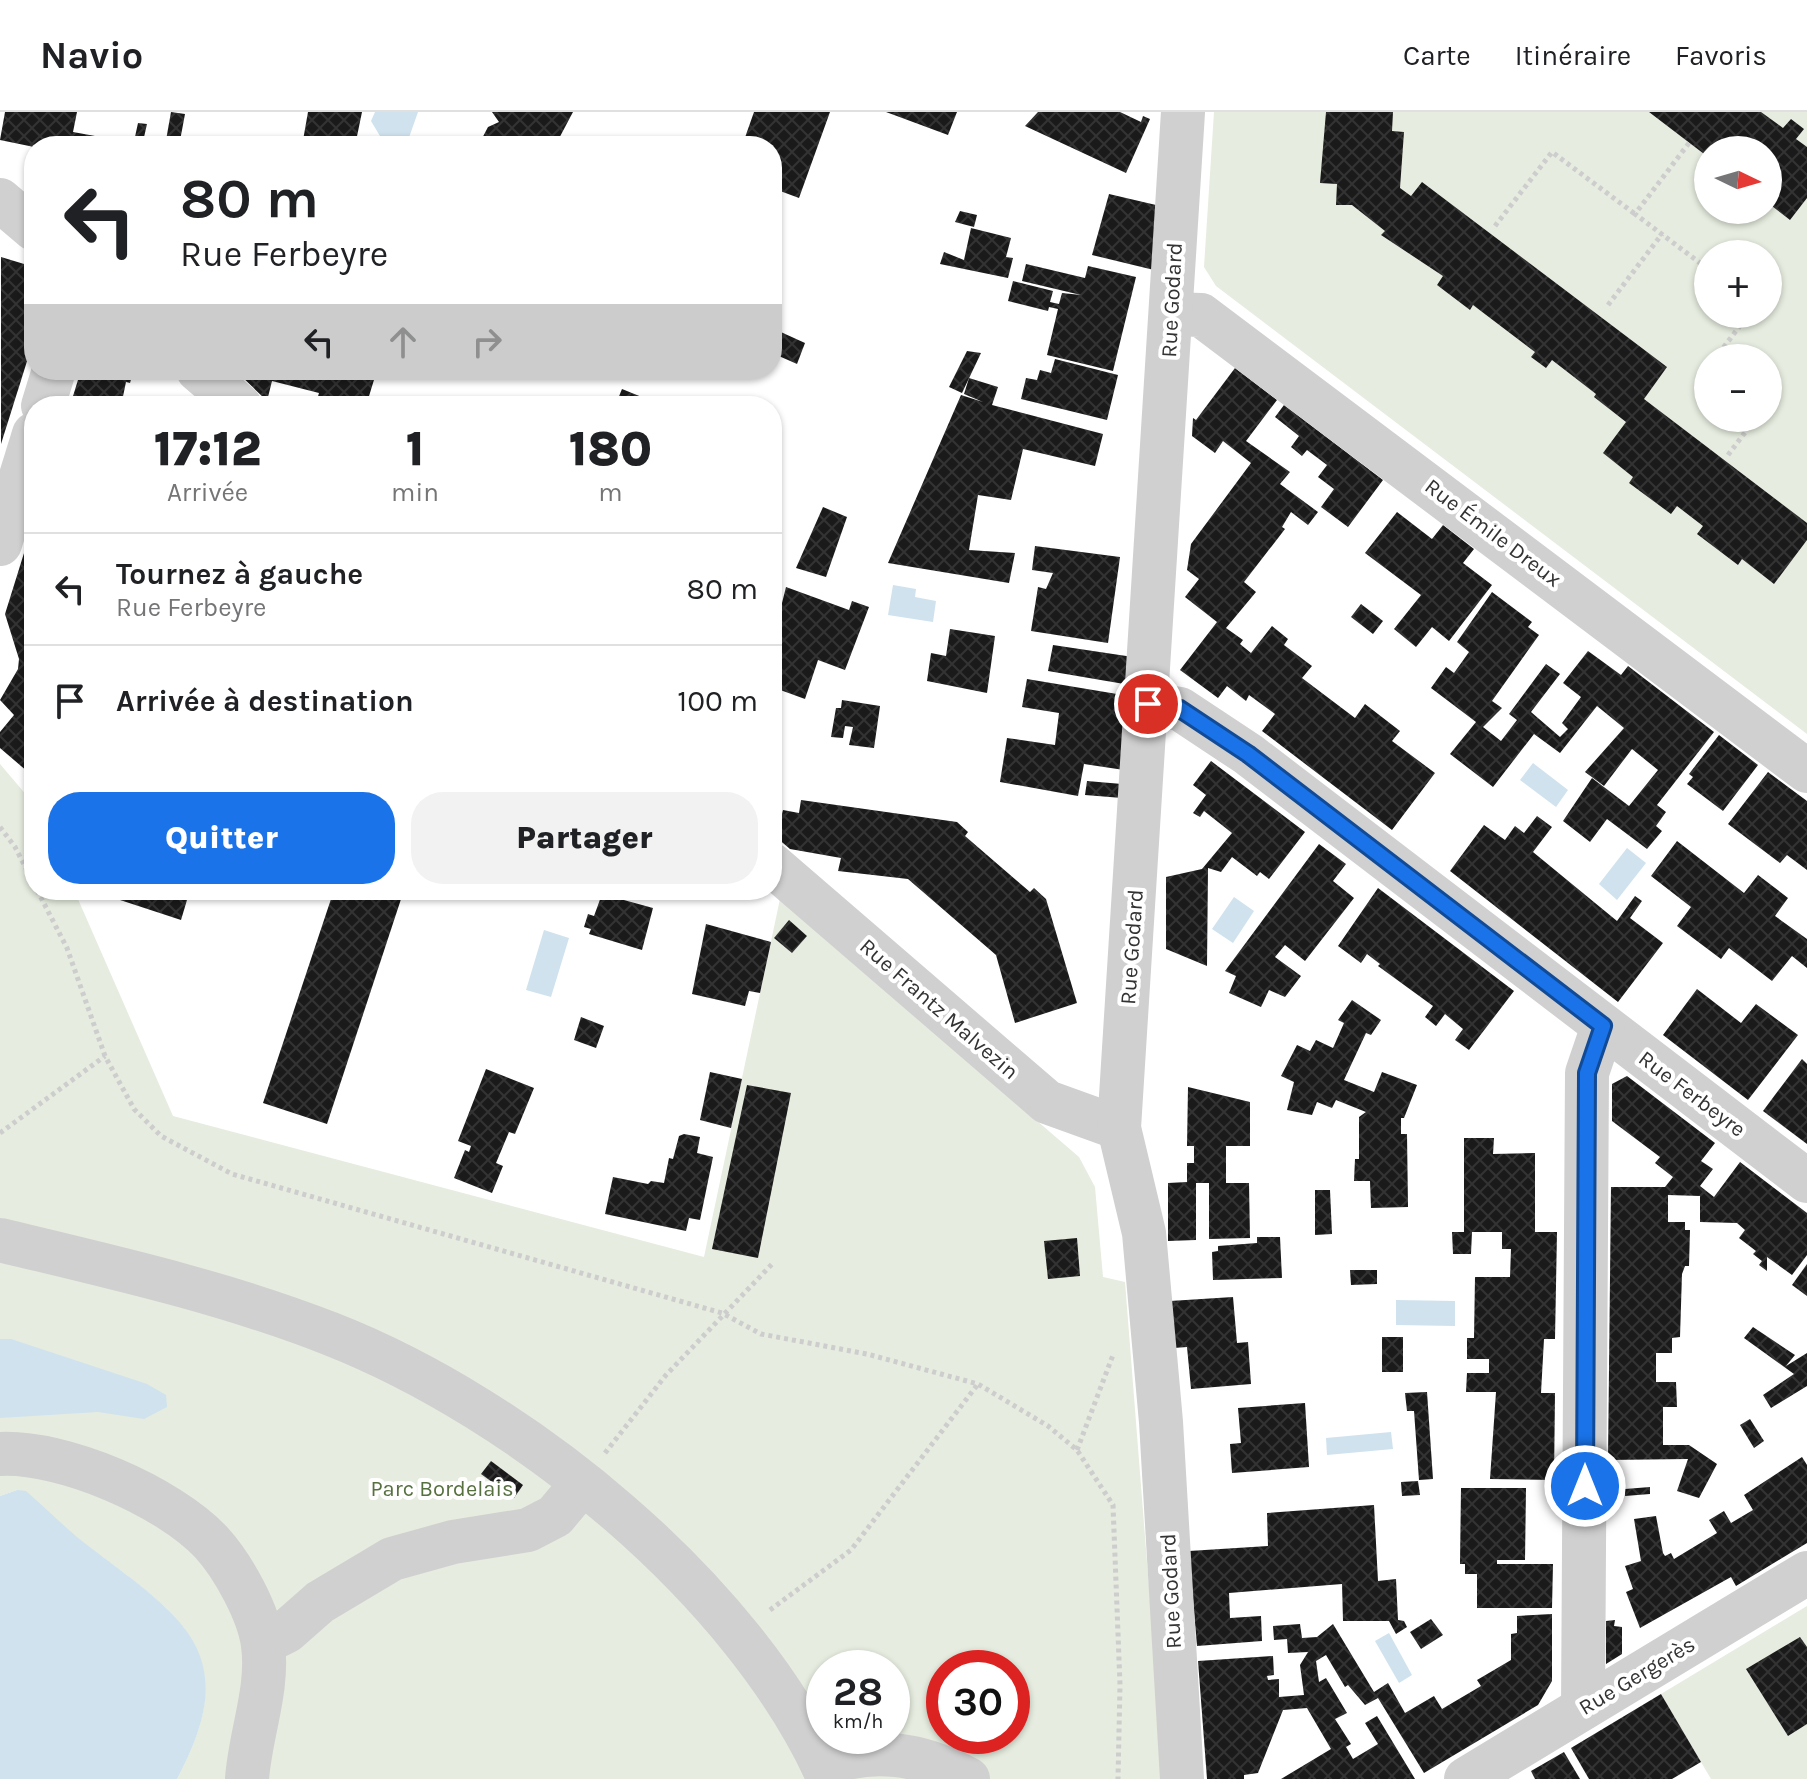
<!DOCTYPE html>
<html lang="fr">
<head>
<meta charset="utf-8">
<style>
	:root { --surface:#fff; --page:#f2f2f2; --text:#202124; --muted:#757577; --line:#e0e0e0; --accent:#1a73e8 }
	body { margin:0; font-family:Karla,sans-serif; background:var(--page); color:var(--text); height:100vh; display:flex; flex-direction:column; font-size:30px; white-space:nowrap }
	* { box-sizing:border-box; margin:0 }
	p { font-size:26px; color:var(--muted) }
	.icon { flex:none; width:44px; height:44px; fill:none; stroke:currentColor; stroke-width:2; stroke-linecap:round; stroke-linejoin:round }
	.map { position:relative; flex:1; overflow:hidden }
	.details { position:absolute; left:24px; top:284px; width:758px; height:504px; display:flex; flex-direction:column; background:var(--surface); border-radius:32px; box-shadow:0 2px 6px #0004 }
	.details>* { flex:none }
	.hud { position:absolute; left:24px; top:24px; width:758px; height:244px; border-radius:32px; box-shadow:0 2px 6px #0004; background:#fff; color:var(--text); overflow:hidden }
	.needle { width:52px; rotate:95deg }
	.fabs { position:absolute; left:1694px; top:24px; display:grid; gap:16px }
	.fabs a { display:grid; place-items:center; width:88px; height:88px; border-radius:50%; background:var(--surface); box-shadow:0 2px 6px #0004; font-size:40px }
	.speed { position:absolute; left:806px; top:1538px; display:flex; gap:16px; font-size:40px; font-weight:700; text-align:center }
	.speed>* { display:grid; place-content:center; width:104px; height:104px; border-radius:50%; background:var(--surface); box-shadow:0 2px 6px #0004; line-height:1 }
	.speed small { font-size:20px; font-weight:400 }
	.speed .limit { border:12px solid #d22; background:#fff; color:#111 }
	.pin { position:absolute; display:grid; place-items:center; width:68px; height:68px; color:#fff; margin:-34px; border:4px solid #fff; border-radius:50%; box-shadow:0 2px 8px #0007 }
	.me { position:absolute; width:88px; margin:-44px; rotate:0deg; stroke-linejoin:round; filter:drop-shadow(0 0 6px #0008) }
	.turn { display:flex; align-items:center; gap:28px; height:168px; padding:0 24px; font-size:36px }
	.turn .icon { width:104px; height:104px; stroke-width:2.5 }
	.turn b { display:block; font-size:56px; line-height:68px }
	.lanes { display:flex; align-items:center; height:76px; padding:0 24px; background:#0003; justify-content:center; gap:40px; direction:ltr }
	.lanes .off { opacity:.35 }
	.eta { display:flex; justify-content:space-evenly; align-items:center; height:136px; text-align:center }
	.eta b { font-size:48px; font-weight:800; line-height:56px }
	.primary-button { display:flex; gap:16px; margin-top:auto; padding:16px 24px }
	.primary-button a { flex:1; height:92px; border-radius:32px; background:var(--accent); color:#fff; font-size:32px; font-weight:800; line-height:92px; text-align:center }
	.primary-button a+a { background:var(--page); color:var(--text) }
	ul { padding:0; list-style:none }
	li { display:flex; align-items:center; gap:24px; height:112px; padding:0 24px; border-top:2px solid var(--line) }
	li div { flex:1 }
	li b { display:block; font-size:30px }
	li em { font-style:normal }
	header { display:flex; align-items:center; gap:48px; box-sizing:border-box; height:112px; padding:0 40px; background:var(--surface); border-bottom:2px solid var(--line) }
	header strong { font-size:38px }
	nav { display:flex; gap:44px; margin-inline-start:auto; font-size:28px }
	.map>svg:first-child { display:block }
</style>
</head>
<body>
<header>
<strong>Navio</strong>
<nav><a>Carte</a><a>Itinéraire</a><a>Favoris</a></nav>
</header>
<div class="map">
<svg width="1807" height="1667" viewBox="0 0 1807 1667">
	<defs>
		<pattern id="building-cross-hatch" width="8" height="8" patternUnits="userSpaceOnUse" patternTransform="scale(2)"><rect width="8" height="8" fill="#1a1a1a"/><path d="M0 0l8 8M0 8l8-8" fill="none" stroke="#333"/></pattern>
	</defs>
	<rect width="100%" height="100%" fill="#fff"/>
	<g fill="#e6ecdf" fill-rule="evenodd">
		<path d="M1214,0H1807V622L1216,174L1204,155ZM1708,38H1768V98H1708ZM1708,142H1768V202H1708ZM1708,246H1768V306H1708Z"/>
		<path d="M0,652L34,692V778H74L173,1004L704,1145L780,787L1079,1045L1095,1075L1103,1165L1125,1170L1164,1667H177C244,1542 183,1505 89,1435C64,1417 41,1397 17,1378L0,1384ZM824,1556H892V1624H824ZM944,1556H1012V1624H944Z"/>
		<path d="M1807,1494V1667H1711L1661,1582Z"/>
	</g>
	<g fill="#cfe2ee">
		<path d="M375,0H418L406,34H379L380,24L371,9Z"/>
		<path d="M893,473L916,477L915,485L936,489L933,510L888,503Z"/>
		<path d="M1533,651L1568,678L1556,695L1520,668Z"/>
		<path d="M1627,736L1646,751L1617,788L1599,772Z"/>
		<path d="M1234,785L1254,799L1233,831L1212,817Z"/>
		<path d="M544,818L569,826L551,885L526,878Z"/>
		<path d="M1396,1188L1455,1189V1214L1396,1213Z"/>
		<path d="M0,1227H11L147,1272L166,1283L167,1295L144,1307L98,1300L0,1306Z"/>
		<path d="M1391,1320L1393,1337L1327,1343L1326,1326Z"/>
		<path d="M17,1378L26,1379C48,1398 68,1419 91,1436C185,1507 244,1542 177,1667H0V1384Z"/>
		<path d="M1389,1521L1412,1563L1399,1571L1375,1529Z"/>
	</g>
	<g fill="url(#building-cross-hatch)">
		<path d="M5,0H77L73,20L128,30L127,34L55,31L54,34L34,35L0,28Z"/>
		<path d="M171,0L185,2L179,34H165Z"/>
		<path d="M308,0H362L355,34H302Z"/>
		<path d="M492,0H573L555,34H478L488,15L499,10Z"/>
		<path d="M754,0H830L799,86L772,76V34H742Z"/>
		<path d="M886,0H957L948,23Z"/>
		<path d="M1038,0H1120L1141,10L1143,4L1150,7L1126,61L1025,14Z"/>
		<path d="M1326,0H1393L1392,19L1404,20L1400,76L1411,84L1422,70L1667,255L1644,287L1807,411V428L1774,472L1742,447L1738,453L1697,422L1703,414L1677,394L1671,402L1629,371L1633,365L1603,341L1626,310L1594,285L1596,282L1552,248L1546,256L1531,245L1535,240L1473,193L1470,198L1437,173L1443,164L1381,123L1385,119L1352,93H1336L1337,72L1320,71Z"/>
		<path d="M1649,0H1761L1783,16L1791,7L1804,17L1796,27L1807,35V86L1790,108L1768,91V38H1708V45Z"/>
		<path d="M138,11L147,12L142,34H133Z"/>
		<path d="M1109,82L1156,93L1154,158L1092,143Z"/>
		<path d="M960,99L977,103L974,115L955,110Z"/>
		<path d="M971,116L1011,126L1006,145L1013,146L1008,166L940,152L944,140L964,148Z"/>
		<path d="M1,145L34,155V227L1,332Z"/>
		<path d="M1026,152L1085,166L1088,154L1136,165L1113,259L1047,243L1058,197L1049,195L1048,199L1008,189L1013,169L1053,179L1050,190L1059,192L1062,181L1081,183L1022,169Z"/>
		<path d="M772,216L805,231L797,252L772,241Z"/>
		<path d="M967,239L981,241L962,281L949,275Z"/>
		<path d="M1055,247L1118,263L1107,308L1021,287L1026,266L1037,268L1040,258L1051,261Z"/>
		<path d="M1235,256L1277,288L1246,329L1290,360L1280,372L1318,400L1308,413L1291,400L1282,415L1285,417L1244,470L1256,480L1226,516L1243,528L1240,532L1251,541L1272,514L1288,527L1284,533L1312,554L1302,566L1355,606L1365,592L1400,619L1392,629L1435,661L1392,718L1262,619L1275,602L1249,583L1246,589L1227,574L1218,586L1180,558L1217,510L1185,485L1199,467L1187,458L1191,432L1251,351L1223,329L1215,341L1192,324L1193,306L1196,308Z"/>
		<path d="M81,258H134L130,271L126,270L121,294H70Z"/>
		<path d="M235,258H377L366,294H315L319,281L272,269L267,289Z"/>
		<path d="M969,266L998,275L992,293L1103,322L1095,354L1023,337L1011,388L978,383L969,438L1015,441L1009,471L888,451L961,283L983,290L964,282Z"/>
		<path d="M622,277L664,294H615Z"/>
		<path d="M1284,293L1383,368L1348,415L1321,395L1334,377L1318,365L1327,353L1307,338L1302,344L1291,335L1299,324L1275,305Z"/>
		<path d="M823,395L847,405L826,465L796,456Z"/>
		<path d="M1397,400L1432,427L1443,413L1474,437L1463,451L1492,473L1449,529L1432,515L1416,535L1394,517L1421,483L1365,441Z"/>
		<path d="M34,409V652L28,660L0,636V620L14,603L0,588L18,557L19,547L5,502Z"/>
		<path d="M1035,434L1120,445L1108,531L1031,519L1038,475L1046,477L1053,461L1032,458Z"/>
		<path d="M786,475L849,498L852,489L869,495L845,558L818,548L805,587L772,575V531Z"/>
		<path d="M1492,480L1532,510L1528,515L1539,523L1492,589L1502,596L1483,615L1501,629L1517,608L1509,602L1546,552L1560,562L1531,600L1560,625L1568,617L1562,611L1581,585L1563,571L1588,539L1621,563L1628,554L1714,620L1657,693L1666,700L1656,714L1662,719L1647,737L1607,707L1590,730L1563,709L1592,666L1629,694L1658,658L1632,637L1604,674L1585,660L1624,616L1597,594L1560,641L1534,622L1493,675L1450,642L1476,610L1431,576L1446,555L1454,561L1469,540L1457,530Z"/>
		<path d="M1361,492L1383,509L1373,522L1351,505Z"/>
		<path d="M950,517L995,524L987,581L927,569L931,541L946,544Z"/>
		<path d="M1053,533L1133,545L1130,573L1048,559Z"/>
		<path d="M1027,567L1129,584L1124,658L1084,652L1078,684L1000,670L1007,626L1055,633L1059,601L1022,595Z"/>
		<path d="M842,588L880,594L874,636L849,633L853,615L845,614L843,626L831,625L836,596H841Z"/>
		<path d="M1719,623L1758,653L1723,699L1687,672L1693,665L1689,662Z"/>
		<path d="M1211,649L1305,720L1269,767L1260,760L1257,764L1232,745L1221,760L1208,756L1207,854L1166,837V765L1202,757L1232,721L1204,699L1200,705L1193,701L1206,683L1193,673Z"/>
		<path d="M1768,660L1807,689V758L1787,743L1780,751L1728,712Z"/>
		<path d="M1087,669L1122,672V686L1085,683Z"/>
		<path d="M801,688L957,710L968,720L965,724L1030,780L1034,776L1046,787L1077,891L1015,911L996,843L908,767L838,759L841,746L790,737L776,725L783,698L799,701Z"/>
		<path d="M1537,704L1552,715L1533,740L1617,809L1635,784L1642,789L1630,806L1663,831L1618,890L1450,759L1484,713L1505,728L1515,714L1524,721Z"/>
		<path d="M1677,729L1744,781L1758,763L1788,786L1775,804L1807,827V856L1792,844L1772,869L1729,836L1721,847L1677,814L1691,795L1651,764Z"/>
		<path d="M1319,732L1346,752L1333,769L1354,786L1305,849L1285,833L1275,845L1301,864L1285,885L1269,878L1261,895L1229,881L1236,864L1225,859Z"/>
		<path d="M1378,776L1514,879L1469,938L1455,928L1463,917L1445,902L1436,914L1425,905L1433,894L1378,854L1380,852L1367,842L1361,851L1338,834Z"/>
		<path d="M120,778H190L181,808L117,787Z"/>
		<path d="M334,778H404L327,1012L263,991Z"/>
		<path d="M602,782L653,796L642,838L589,822L591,817L584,815L588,802L594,804Z"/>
		<path d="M789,808L807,824L792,841L774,826Z"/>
		<path d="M706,812L771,830L760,881L749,879L745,894L692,882Z"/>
		<path d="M1697,877L1741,911L1756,892L1798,923L1748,988L1663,923Z"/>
		<path d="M1352,888L1381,908L1371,923L1366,921L1344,968L1374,980L1382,960L1417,973L1404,1006H1401V1022H1407L1408,1095L1371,1096L1370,1069H1354L1355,1047H1359V1005L1366,1000L1336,988L1332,996L1317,990L1312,1003L1287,998L1294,970L1281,964L1297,933L1310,939L1316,928L1333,936L1344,911L1338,908Z"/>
		<path d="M581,905L604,914L596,936L574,928Z"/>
		<path d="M1802,947L1807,952V1032L1763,999Z"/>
		<path d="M486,957L534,976L515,1022L509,1020L496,1051L503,1054L492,1081L454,1066L465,1038L469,1040L471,1034L458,1029Z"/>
		<path d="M710,960L742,967L731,1016L700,1008Z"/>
		<path d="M1627,964L1715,1031L1701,1049L1713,1057L1700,1074L1714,1085L1740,1050L1807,1101V1143L1792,1163L1767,1145V1159L1759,1153L1762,1149L1753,1142L1756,1139L1739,1126L1745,1118L1737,1111L1700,1110V1084L1668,1083V1110H1685V1118H1690L1689,1154H1685L1682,1162L1680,1225L1672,1226V1241H1656V1270H1676L1677,1295H1663V1333H1689L1717,1352L1699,1386L1677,1379L1688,1347L1608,1348L1611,1075H1665L1673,1065L1655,1051L1660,1045L1612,1009V972Z"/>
		<path d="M747,973L791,981L758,1146L712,1137Z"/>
		<path d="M1188,975L1250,990V1034H1226V1071H1249L1250,1126L1209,1127V1071H1196V1128L1168,1129V1071L1187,1070V1051H1194V1034H1187Z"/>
		<path d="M684,1022L700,1025L697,1041L713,1045L700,1108L689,1106L686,1119L605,1102L613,1065L648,1072L651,1069L664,1071L669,1046L673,1047L679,1024Z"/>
		<path d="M1464,1026H1494L1493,1042L1535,1041V1120H1557L1555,1227H1544L1541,1281H1555L1554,1368L1490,1367L1496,1280H1466L1467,1261H1489V1247H1467V1226H1474L1475,1165H1510L1511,1137H1502V1120H1472L1471,1142H1453L1452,1120H1464Z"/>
		<path d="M1315,1078H1330L1332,1122L1315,1123Z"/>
		<path d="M1257,1125H1280L1282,1166L1213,1168L1212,1140L1218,1139V1134L1257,1131Z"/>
		<path d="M1077,1126L1080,1164L1048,1167L1044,1129Z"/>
		<path d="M1807,1152V1184L1792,1173Z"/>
		<path d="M1350,1158H1377V1172L1351,1173Z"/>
		<path d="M1233,1185L1237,1231L1248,1230L1251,1272L1191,1277L1187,1235L1174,1236L1170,1189Z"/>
		<path d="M1753,1215L1795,1243L1786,1254L1807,1241V1274L1771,1296L1763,1283L1794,1262L1744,1226Z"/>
		<rect x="1382" y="1225" width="21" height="35"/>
		<path d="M1427,1280L1433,1367L1419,1368L1414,1299H1407L1405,1281Z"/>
		<path d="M1305,1291L1309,1355L1232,1361L1230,1332L1241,1331L1238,1296Z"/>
		<path d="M1750,1307L1764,1329L1754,1336L1740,1313Z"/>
		<path d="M1802,1345L1807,1353V1431L1736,1474L1731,1465L1640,1516L1626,1480L1633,1477L1625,1454L1641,1449L1634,1407L1656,1404L1663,1441L1665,1444L1671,1441L1674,1447L1717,1421L1709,1408L1724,1399L1731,1411L1753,1398L1744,1383Z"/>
		<path d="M491,1349L523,1373L514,1386L481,1362Z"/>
		<path d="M1418,1369L1420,1383L1402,1384L1401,1370Z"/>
		<path d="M1650,1375V1382L1625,1384V1377Z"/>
		<path d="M1461,1376H1526L1525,1448H1497V1452H1553L1552,1496H1477V1462H1465V1452H1460Z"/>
		<path d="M1374,1393L1378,1469L1396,1467L1398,1508L1404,1509L1407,1515L1396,1522L1389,1509H1343L1342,1472L1229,1481L1230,1506L1261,1504L1262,1529L1197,1534L1189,1439L1268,1434L1267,1401Z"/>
		<path d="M1552,1502V1569L1538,1593L1424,1661L1378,1586L1365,1593L1348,1573L1345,1575L1326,1543L1316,1549L1319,1570L1326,1566L1347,1601L1335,1607L1351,1632L1346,1635L1353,1647L1378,1632L1365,1611L1377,1604L1415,1667H1281L1331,1637L1307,1596L1283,1598L1258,1661L1244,1663V1667H1207L1198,1549L1273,1544L1274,1563L1267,1564L1268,1568L1279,1567V1585L1304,1583L1300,1553L1308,1540L1288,1541L1287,1527L1274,1528L1273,1514L1300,1512L1302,1526L1317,1525L1333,1512L1374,1580L1388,1571L1405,1601L1434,1584L1442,1597L1481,1574L1477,1568L1511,1548V1522L1517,1521V1504Z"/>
		<path d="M1431,1507L1443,1523L1421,1537L1410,1520Z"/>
		<path d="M1615,1508L1614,1514L1622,1515V1542L1606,1552V1509Z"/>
		<path d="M1800,1525L1807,1535V1612L1788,1624L1746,1557Z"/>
		<path d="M1661,1582L1701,1650L1672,1667H1589L1571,1636Z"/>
		<path d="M1564,1640L1580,1667H1535L1531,1659Z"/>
	</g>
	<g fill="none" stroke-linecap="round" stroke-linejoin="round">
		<g stroke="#cdcdcd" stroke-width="5" stroke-dasharray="4 4" stroke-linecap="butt">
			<path d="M1689,31L1635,102L1708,157"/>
			<path d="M1495,114L1552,40L1635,102"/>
			<path d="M1608,193L1662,122"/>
			<path d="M1728,246L1720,240L1749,202"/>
			<path d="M1768,288V290"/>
			<path d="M1728,343L1756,306"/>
			<path d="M0,715L15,735L34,772"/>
			<path d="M37,778L67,836L105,944L134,997L161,1024L232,1062L722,1201L761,1222L867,1242L978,1272L1048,1314L1077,1338L1113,1393L1120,1573L1118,1667"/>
			<path d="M0,1021L105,944"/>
			<path d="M1077,1338L1113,1243"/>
			<path d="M605,1341L666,1263L774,1150"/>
			<path d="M770,1498L851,1438L978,1272"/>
		</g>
		<g stroke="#d0d0d0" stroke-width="44">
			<path d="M0,88L34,117"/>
			<path d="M1171,202L1201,203L1807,659"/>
			<path d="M198,258L240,294"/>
			<path d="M43,294L54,258"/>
			<path d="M0,432L34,322"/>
			<path d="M1148,592L1180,597L1248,642L1807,1069"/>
			<path d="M772,753L1047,990L1119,1016"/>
			<path d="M0,1128C112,1155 224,1180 331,1222C522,1297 745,1478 829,1667"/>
			<path d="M0,1342C64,1339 167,1384 211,1430C233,1454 259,1501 263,1533C269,1577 250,1623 247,1667"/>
			<path d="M263,1531L287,1519L320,1490L392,1447L453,1430L528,1418L555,1404L581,1373"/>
			<path d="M1583,1596L1587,961L1603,914"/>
			<path d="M823,1654C871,1633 923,1642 968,1667"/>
			<path d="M1182,1667L1161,1310L1144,1121L1119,1016L1183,0"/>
			<path d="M1466,1667L1807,1461"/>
		</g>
	</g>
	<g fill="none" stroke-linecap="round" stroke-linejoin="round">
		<g stroke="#114b97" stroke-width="20">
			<path id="route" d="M1148,592L1180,597L1248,642L1603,914L1587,961L1585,1374"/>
		</g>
		<use href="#route" stroke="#1a73e8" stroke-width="14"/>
	</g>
	<g text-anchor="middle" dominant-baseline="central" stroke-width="8" stroke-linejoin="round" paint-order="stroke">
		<g font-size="22" fill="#333" stroke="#fff">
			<text transform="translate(1172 188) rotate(-87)">Rue Godard</text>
			<text transform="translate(1493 421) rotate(37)">Rue Émile Dreux</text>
			<text transform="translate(1132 835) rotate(-86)">Rue Godard</text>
			<text transform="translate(939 897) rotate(41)">Rue Frantz Malvezin</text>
			<text transform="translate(1692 982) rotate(37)">Rue Ferbeyre</text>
			<text transform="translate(1171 1479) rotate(-93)">Rue Godard</text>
			<text transform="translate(1637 1564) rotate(-31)">Rue Gergerès</text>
		</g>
		<g font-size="22" fill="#56703f" stroke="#fff">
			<text x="442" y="1377">Parc Bordelais</text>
		</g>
	</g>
</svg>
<div class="fabs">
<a><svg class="needle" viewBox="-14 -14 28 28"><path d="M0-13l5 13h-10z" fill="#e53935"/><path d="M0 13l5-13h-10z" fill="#757577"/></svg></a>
<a>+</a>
<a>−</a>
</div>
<div class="speed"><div>28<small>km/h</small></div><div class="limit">30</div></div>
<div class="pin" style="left:1148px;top:592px;background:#d93025"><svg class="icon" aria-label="arrive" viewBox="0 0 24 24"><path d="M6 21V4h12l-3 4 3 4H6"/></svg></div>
<svg class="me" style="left:1585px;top:1374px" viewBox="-20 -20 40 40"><circle r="17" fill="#1a73e8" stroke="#fff" stroke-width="3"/><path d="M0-11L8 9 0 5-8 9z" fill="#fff"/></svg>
<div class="hud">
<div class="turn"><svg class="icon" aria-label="left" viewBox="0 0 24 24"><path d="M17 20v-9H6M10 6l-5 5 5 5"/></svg><div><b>80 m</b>Rue Ferbeyre</div></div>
<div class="lanes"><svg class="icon" aria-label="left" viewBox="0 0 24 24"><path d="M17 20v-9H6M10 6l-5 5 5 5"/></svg><svg class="icon off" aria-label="ahead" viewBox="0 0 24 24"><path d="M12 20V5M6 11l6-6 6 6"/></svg><svg class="icon off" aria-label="right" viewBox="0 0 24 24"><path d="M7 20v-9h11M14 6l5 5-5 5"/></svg></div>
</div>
<section class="details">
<div class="eta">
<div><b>17:12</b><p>Arrivée</p></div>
<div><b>1</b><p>min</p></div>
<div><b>180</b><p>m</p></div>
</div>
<ul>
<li><svg class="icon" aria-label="left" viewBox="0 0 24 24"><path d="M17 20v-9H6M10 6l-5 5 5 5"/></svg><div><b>Tournez à gauche</b><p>Rue Ferbeyre</p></div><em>80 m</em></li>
<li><svg class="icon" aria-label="arrive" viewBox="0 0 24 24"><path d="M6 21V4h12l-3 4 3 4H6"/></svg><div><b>Arrivée à destination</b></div><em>100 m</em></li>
</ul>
<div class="primary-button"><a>Quitter</a><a>Partager</a></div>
</section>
</div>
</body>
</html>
